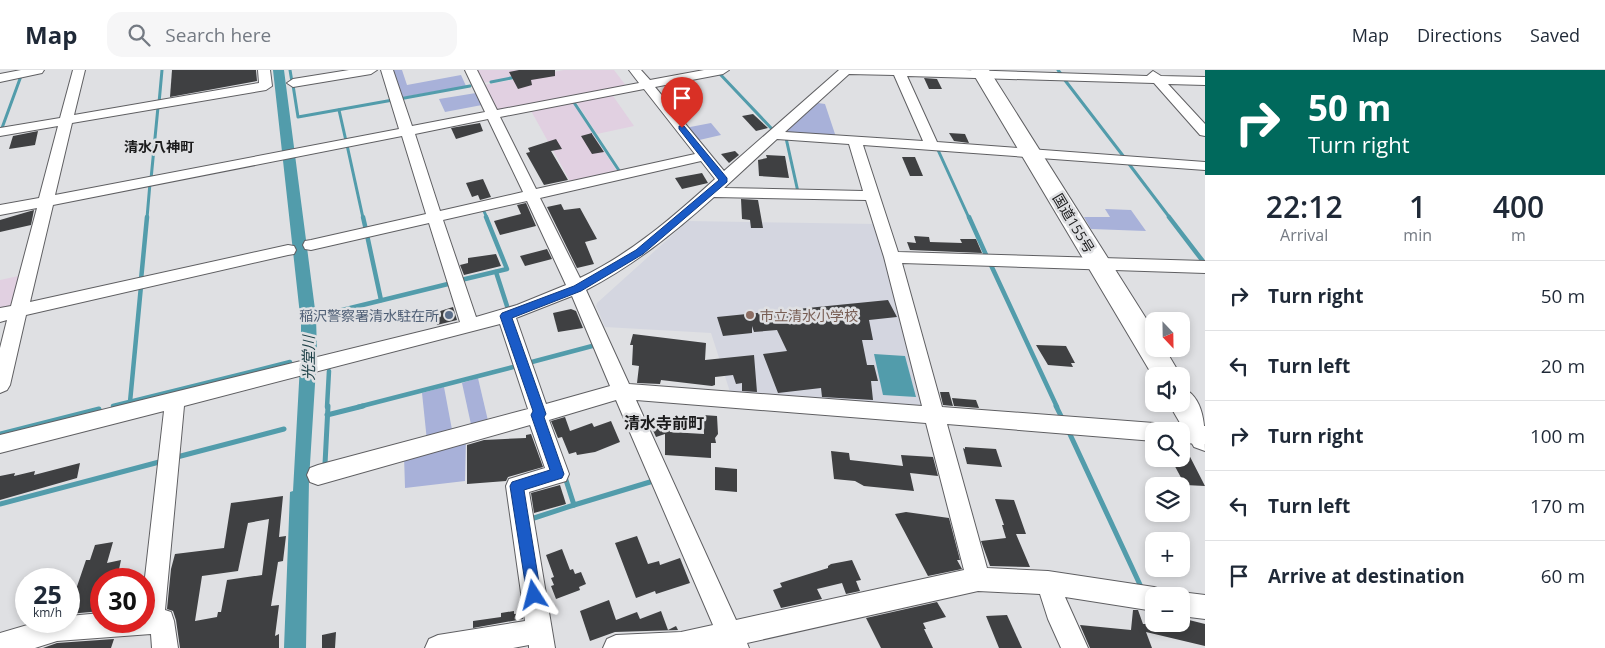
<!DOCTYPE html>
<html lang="en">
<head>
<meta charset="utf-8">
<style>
	:root { --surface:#fff; --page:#f6f6f7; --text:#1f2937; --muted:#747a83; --line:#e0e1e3 }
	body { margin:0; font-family:"Open Sans","Noto Sans JP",sans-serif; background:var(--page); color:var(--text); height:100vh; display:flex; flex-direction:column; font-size:19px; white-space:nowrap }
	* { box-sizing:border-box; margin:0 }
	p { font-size:16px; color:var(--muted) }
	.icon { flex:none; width:28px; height:28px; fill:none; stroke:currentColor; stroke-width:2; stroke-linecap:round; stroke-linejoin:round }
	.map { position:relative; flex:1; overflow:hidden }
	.drawer { display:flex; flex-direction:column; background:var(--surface); width:400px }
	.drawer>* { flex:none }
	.hud { background:#00695c; color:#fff; overflow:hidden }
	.needle { width:32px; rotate:158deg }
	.buttons { position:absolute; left:1145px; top:242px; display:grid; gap:10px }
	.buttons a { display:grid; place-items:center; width:45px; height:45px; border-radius:10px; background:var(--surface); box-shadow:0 2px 8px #0003; font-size:25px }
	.speed { position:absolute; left:15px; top:498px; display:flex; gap:10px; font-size:25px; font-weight:700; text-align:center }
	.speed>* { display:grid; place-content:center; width:65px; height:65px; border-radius:50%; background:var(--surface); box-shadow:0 2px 8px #0003; line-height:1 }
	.speed small { font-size:12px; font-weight:400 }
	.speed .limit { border:8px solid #d22; background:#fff; color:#111 }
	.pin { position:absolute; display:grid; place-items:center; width:42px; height:42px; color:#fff; margin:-51px -21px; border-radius:50% 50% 50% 0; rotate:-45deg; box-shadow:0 0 5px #0007 }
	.pin .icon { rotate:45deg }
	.me { position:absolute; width:55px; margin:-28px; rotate:351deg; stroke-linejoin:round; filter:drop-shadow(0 0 4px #0008) }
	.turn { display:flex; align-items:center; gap:18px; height:105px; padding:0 20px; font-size:22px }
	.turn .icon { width:65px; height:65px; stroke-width:2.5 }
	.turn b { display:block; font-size:35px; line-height:42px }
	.eta { display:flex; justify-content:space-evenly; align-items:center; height:85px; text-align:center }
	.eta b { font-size:30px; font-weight:600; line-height:35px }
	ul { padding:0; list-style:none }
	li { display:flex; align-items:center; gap:15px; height:70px; padding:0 20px; border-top:1px solid var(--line) }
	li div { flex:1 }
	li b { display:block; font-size:19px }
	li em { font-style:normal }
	header { display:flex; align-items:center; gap:30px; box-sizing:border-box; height:70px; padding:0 25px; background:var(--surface); border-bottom:1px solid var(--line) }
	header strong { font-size:24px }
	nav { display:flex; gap:28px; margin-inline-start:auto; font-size:18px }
	.search { width:350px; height:45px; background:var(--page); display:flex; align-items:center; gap:12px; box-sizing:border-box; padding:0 18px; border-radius:15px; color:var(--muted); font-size:19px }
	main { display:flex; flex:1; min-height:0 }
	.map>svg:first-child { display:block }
</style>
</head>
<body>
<header>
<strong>Map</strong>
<div class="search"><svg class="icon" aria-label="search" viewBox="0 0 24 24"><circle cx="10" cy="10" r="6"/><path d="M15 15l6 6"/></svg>Search here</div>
<nav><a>Map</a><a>Directions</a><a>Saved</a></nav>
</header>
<main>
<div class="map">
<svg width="1205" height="578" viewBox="0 0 1205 578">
	<rect width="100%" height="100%" fill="#dfe0e3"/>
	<g fill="#e1d0e1">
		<path d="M476,0H552L483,13Z"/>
		<path d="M564,0H614L627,17L496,40L484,15Z"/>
		<path d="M611,23L634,56L597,64L575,30Z"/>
		<path d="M572,31L618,103L571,113L530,39Z"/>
		<path d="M23,205L15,237L0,242V210Z"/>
	</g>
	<path fill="#d4d6e0" d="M688,151L877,154L927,339L731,325L711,263L605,257L596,236L597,233Z"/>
	<g fill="#a8b1d9">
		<path d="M388,0H402L407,15L461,5L466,16L398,28Z"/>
		<path d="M476,23L482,35L445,42L439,29Z"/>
		<path d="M818,33L825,34L836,67L789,63L787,61Z"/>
		<path d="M711,53L721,65L695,71L685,58Z"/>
		<path d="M1105,139L1131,140L1146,161L1091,159L1084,147H1110Z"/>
		<path d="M478,308L489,355L472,359L462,313Z"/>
		<path d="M444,317L453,365L427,371L422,323Z"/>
		<path d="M466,367L465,411L405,418L404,385Z"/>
	</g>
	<g fill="#529cab">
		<path d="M273,0H284L316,247L317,282L309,410L306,578H284L290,422L293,421L301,277V254Z"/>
		<path d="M874,284L905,286L916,327L883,325Z"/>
	</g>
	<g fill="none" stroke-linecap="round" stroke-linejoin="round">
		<g stroke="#529cab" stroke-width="3">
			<path d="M290,0L292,12"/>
			<path d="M1058,0L1061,4"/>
			<path d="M719,3L772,59"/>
			<path d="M1064,9L1124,87"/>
			<path d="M491,12L516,7"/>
			<path d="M293,15L298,47L393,30"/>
			<path d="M399,29L470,16"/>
			<path d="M573,31L620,102"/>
			<path d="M159,33L162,0"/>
			<path d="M339,40L346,71"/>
			<path d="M2,58L21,6"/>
			<path d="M786,68L798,122"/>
			<path d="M347,75L363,148"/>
			<path d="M938,80L969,148"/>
			<path d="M1129,94L1170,148"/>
			<path d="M151,109L158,37"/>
			<path d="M485,139H483L487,148"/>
			<path d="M147,148L150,113"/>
		</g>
		<g stroke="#529cab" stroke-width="4.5">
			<path d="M363,147L366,160"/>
			<path d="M969,147L987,187"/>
			<path d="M1169,147L1205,194"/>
			<path d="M367,165L381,230"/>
			<path d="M990,193L1057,337"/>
			<path d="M496,202L507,236"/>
			<path d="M141,210L147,147"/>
			<path d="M461,210L507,199L486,147"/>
			<path d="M326,244L452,213"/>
			<path d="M528,293L596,275"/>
			<path d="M130,332L141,216"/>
			<path d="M113,336L290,292"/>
			<path d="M327,337L329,301"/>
			<path d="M358,337L517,296"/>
		</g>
		<g stroke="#529cab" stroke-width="5">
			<path d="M1056,336L1063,350"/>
			<path d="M327,345L363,336"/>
			<path d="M1068,360L1142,519"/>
			<path d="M0,364L99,339"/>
			<path d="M177,387L284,359"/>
			<path d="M325,394L328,336"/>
			<path d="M565,407L574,435L650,412"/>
			<path d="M0,434L163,391"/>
			<path d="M531,449L574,435"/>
		</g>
	</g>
	<g fill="#3f4042" fill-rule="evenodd">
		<path d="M172,0H256L257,11L170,27Z"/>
		<path d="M519,0H555V6L531,10L532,15L518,19L509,2Z"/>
		<path d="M924,8L937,9L942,19H929Z"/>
		<path d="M753,44L768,58L756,61L742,46Z"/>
		<path d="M480,53L483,61L456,69L451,58Z"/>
		<path d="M38,61L35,75L9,79L13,66Z"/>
		<path d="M592,63V64L604,82L592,84L581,66Z"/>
		<path d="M949,63L965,64L969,73L954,71Z"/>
		<path d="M556,69L562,79L551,81L568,110L544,115L526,83L530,82L528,78Z"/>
		<path d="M735,81L739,85L729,93L721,84Z"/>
		<path d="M766,85L785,86L789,108L759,106L758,90L767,88Z"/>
		<path d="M902,87H915L923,106H910Z"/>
		<path d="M702,103L708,113L682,119L675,108Z"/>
		<path d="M483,109L491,127L480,130L478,125L472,127L466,113Z"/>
		<path d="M741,129L758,130L763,158H751L750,150L742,149Z"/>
		<path d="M526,133L536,156L500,165L494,151L521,144L517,135Z"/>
		<path d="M561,134L564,140L580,138L597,169L585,172L594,194L577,198L547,137Z"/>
		<path d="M34,140L31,155L0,162V150Z"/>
		<path d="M914,166L929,167L930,172L962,173L960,169H976L982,183L910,180L907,172L916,173Z"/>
		<path d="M547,179L552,189L525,196L520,186Z"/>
		<path d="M496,184L501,196L464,205L460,195L468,193V188Z"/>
		<path d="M888,230L897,247L869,250L873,270H862L867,295H874L878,311H871L873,330L822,327L821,318L778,323L763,284L787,281L777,260L754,262L752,256V263L723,266L717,247Z"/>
		<path d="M453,237L457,250L437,255L434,243Z"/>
		<path d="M571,239L576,241L583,258L558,262L553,243Z"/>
		<path d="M633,264L706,273L705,290L754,285L757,322L742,321V313L736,314L733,305L715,307V315L712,316L661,310L660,314L637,313L639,296L632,295L633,275H630Z"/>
		<path d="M1036,275L1066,276L1075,293H1071L1073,297L1048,295Z"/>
		<path d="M940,322H949L953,336L943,335Z"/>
		<path d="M952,328L976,330L979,338L954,336Z"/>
		<path d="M662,345L670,362L704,364L703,345L717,346L718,364L715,368L716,373H711V388L665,385V364L656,367L648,349Z"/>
		<path d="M565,347L570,361L592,353L594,357L611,351L620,372L595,382L577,385L576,382L569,384L562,367L558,368L551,351Z"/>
		<path d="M531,364L543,397L508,407L506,411L467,414V375L484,370L526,368V365Z"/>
		<path d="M1181,375H1184L1205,416L1185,415L1171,389H1181Z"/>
		<path d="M965,377L996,379L1002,397L967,394L963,378L965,379Z"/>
		<path d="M831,381L849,383L850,390L903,396L901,385L933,387L938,406L910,403L914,421L864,416L855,411L834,409Z"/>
		<path d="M80,393L77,408L0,430V406L15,403L14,406L35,401L34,405Z"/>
		<path d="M715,397L737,399V422L715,420Z"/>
		<path d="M560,415L566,434L534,443L531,423Z"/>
		<path d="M283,426L279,467L286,466L283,491L278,492L271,536L279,535L275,566L279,564V578H180L176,550L173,541L167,539L171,499L175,484L224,478L231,433ZM269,449L262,505L227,510L221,542H218L217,547L195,551L202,506L238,501L248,453Z"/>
		<path d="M995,429L1014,430L1026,464H1016L1030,497L990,496L981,471L1006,468L1002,455H1004Z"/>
		<path d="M906,442L949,448L960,490H957L962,499L928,506L895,444Z"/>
		<path d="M637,466L648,494L659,491L660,495L680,488L690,513L656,524L655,521L636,528L615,473Z"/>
		<path d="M113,472L107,493L121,490L117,509H101V541L69,544V531H72L86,490H90L95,475Z"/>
		<path d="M562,479L570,500L573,499L575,504L581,502L586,514L579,517L580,520L556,529L551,516L554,515L551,508L554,507L546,485Z"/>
		<path d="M852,490L861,510L856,511L860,521L846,524L842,513L817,519L822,529L781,538L773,520L782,517L780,513L828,498V496L831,494Z"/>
		<path d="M609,530L616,550L637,542L640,549L661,541L668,560L676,556L678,560L615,562L590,571L580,541Z"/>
		<path d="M937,532L946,547L923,553L926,559H924L933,578H881L866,548Z"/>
		<path d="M1133,540H1138L1143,554H1181V548L1205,554V576L1146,562L1152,578H1090L1080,555L1131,560Z"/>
		<path d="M514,541V544L522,543L523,549L473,558V551L501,547V543Z"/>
		<path d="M1007,545L1022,578H999L986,546Z"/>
		<path d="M336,562L335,578H322V565Z"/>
		<path d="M114,569L111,578H43L57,573Z"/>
	</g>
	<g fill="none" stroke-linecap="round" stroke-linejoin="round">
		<g stroke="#5f5f62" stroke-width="2">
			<g id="minor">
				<path d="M21,0H44L42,3L0,12V4Z"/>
				<path d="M73,0H85L74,45L259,13L258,0H270L272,16L266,20L72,53L55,125L399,59L381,0H393L412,56L485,42L465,0H477L497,40L639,13L629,0H641L650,10L704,0H729L723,4L655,17L724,101L839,0H965L1147,6L1153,1L1161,6L1205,7V15L1168,14L1205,54V66L1200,65L1154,13L907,6L937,72L1205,92V100L863,75L898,182L1205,191V203L902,193L942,337L1154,353L1161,356L1164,361H1154V371L947,354L987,498L1048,501L1154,517L1163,520L1165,526H1154V541L1065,527L1088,578H1061L1048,549L1040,524L978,521L747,573L749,578H603L607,569L616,565L681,562L713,555L616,330L549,350L569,404L566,411L529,422L555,578H529V575L513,578H425L429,569L438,565L525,551L506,416L509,409L545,398L530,355L318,415L310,412L307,405L310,398L318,395L528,339L500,254L184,336L165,540L171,542L174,551L178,578H152L151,564L57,571L35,578H0V563L41,551H69V546L101,543V551H144V516L164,341L0,383V365L460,252L429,153L311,180L305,179L303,175L305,171L311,170L426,144L402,66L53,135L30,232L288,175L294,176L296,180L294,184L288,185L26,245L10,315L7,320L0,323V278L7,250L0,252V238L11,236L37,138L0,145V135L39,128L58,56L0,66V58L60,48ZM849,4L894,5L923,71L785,62ZM644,19L695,84L536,119L500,47ZM488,49L523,122L440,141L415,64ZM777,69L849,74L863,121L724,118ZM701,91L715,109C673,147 632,183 580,208L540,128ZM714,127L866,130L884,187L922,336L629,314L586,220C634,195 674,163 714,127ZM527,131L566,215L517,235L476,247L443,150ZM572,226L610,316L546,334L516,248ZM636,330L926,353L964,500L736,550Z"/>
				<path d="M349,0H377L371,4L293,17L287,13L293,9Z"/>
				<path d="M1181,355L1205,356V374L1181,373V361H1172L1174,358Z"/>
				<path d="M1181,522L1205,525V549L1181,546V526H1172Z"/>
			</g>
		</g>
		<g stroke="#5f5f62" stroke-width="2">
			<g id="highway">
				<path d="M971,0H989L1154,261V279H1165L1181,306H1154V308Z"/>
				<path d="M1181,317C1205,327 1205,357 1205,381L1194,377L1169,334H1181Z"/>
			</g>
		</g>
		<use href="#minor" fill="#fff" fill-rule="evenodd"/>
		<use href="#highway" fill="#fff" fill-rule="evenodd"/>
	</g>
	<path fill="#1a5bc7" stroke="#113b81" d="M679,56H684L727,108V112L643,184L581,221L512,248L546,344L544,347L564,404L562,408L524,420L541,525L539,530L534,532L529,530L527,525L510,416L512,412L550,400L531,345L533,341L500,246L502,243L574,216L636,180L719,110L679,59Z"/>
	<circle fill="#5c6f8a" stroke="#dfe0e3" stroke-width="2" cx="449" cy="245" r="5"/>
	<circle fill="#8d6e63" stroke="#dfe0e3" stroke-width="2" cx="750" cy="245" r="5"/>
	<g text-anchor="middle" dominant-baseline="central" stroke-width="5" stroke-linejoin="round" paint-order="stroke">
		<g font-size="14" font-weight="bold" fill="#1b1b1c" stroke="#dfe0e3">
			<text x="159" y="76">清水八神町</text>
		</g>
		<g font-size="14" fill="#1b1b1c" stroke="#dfe0e3">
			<text transform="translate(1074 153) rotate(59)">国道155号</text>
		</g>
		<g font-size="14" fill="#4e5e75" stroke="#dfe0e3" text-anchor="end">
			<text x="439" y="245">稲沢警察署清水駐在所</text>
		</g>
		<g font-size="14" fill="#785e54" stroke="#dfe0e3" text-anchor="start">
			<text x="760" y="245">市立清水小学校</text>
		</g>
		<g font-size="15" font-style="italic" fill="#193d44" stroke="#dfe0e3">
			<text transform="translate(308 288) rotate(-90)">光堂川</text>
		</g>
		<g font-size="16" font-weight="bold" fill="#1b1b1c" stroke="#dfe0e3">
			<text x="664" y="353">清水寺前町</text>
		</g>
	</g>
</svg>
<div class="buttons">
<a><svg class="needle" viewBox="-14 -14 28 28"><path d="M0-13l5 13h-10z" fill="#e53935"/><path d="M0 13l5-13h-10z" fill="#747a83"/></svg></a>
<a><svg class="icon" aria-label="sound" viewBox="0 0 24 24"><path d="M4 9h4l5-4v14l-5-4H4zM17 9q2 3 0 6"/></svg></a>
<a><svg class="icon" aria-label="search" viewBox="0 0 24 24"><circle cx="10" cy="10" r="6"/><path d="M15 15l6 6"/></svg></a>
<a><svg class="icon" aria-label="layers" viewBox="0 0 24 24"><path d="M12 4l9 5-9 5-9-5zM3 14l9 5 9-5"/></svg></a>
<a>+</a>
<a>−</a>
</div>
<div class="speed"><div>25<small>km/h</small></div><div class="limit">30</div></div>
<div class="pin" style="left:682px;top:58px;background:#d93025"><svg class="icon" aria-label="arrive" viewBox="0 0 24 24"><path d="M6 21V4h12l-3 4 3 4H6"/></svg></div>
<svg class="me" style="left:534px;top:525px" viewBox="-20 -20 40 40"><path d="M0-17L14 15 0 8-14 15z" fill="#1a5bc7" stroke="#fff" stroke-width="4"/></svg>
</div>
<section class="drawer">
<div class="hud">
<div class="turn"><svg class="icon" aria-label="right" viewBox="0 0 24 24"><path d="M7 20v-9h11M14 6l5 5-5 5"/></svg><div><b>50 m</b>Turn right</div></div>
</div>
<div class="eta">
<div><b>22:12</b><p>Arrival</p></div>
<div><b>1</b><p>min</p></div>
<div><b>400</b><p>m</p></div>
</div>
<ul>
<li><svg class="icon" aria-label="right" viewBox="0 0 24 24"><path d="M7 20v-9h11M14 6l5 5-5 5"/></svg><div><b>Turn right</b></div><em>50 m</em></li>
<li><svg class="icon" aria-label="left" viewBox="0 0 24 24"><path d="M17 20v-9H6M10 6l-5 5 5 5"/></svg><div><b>Turn left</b></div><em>20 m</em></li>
<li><svg class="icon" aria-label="right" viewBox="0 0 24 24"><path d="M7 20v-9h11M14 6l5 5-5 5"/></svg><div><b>Turn right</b></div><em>100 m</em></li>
<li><svg class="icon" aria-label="left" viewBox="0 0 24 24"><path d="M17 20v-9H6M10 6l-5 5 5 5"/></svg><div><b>Turn left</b></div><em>170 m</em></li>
<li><svg class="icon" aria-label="arrive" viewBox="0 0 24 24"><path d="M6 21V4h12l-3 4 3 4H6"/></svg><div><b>Arrive at destination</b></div><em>60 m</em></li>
</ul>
</section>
</main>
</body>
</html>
